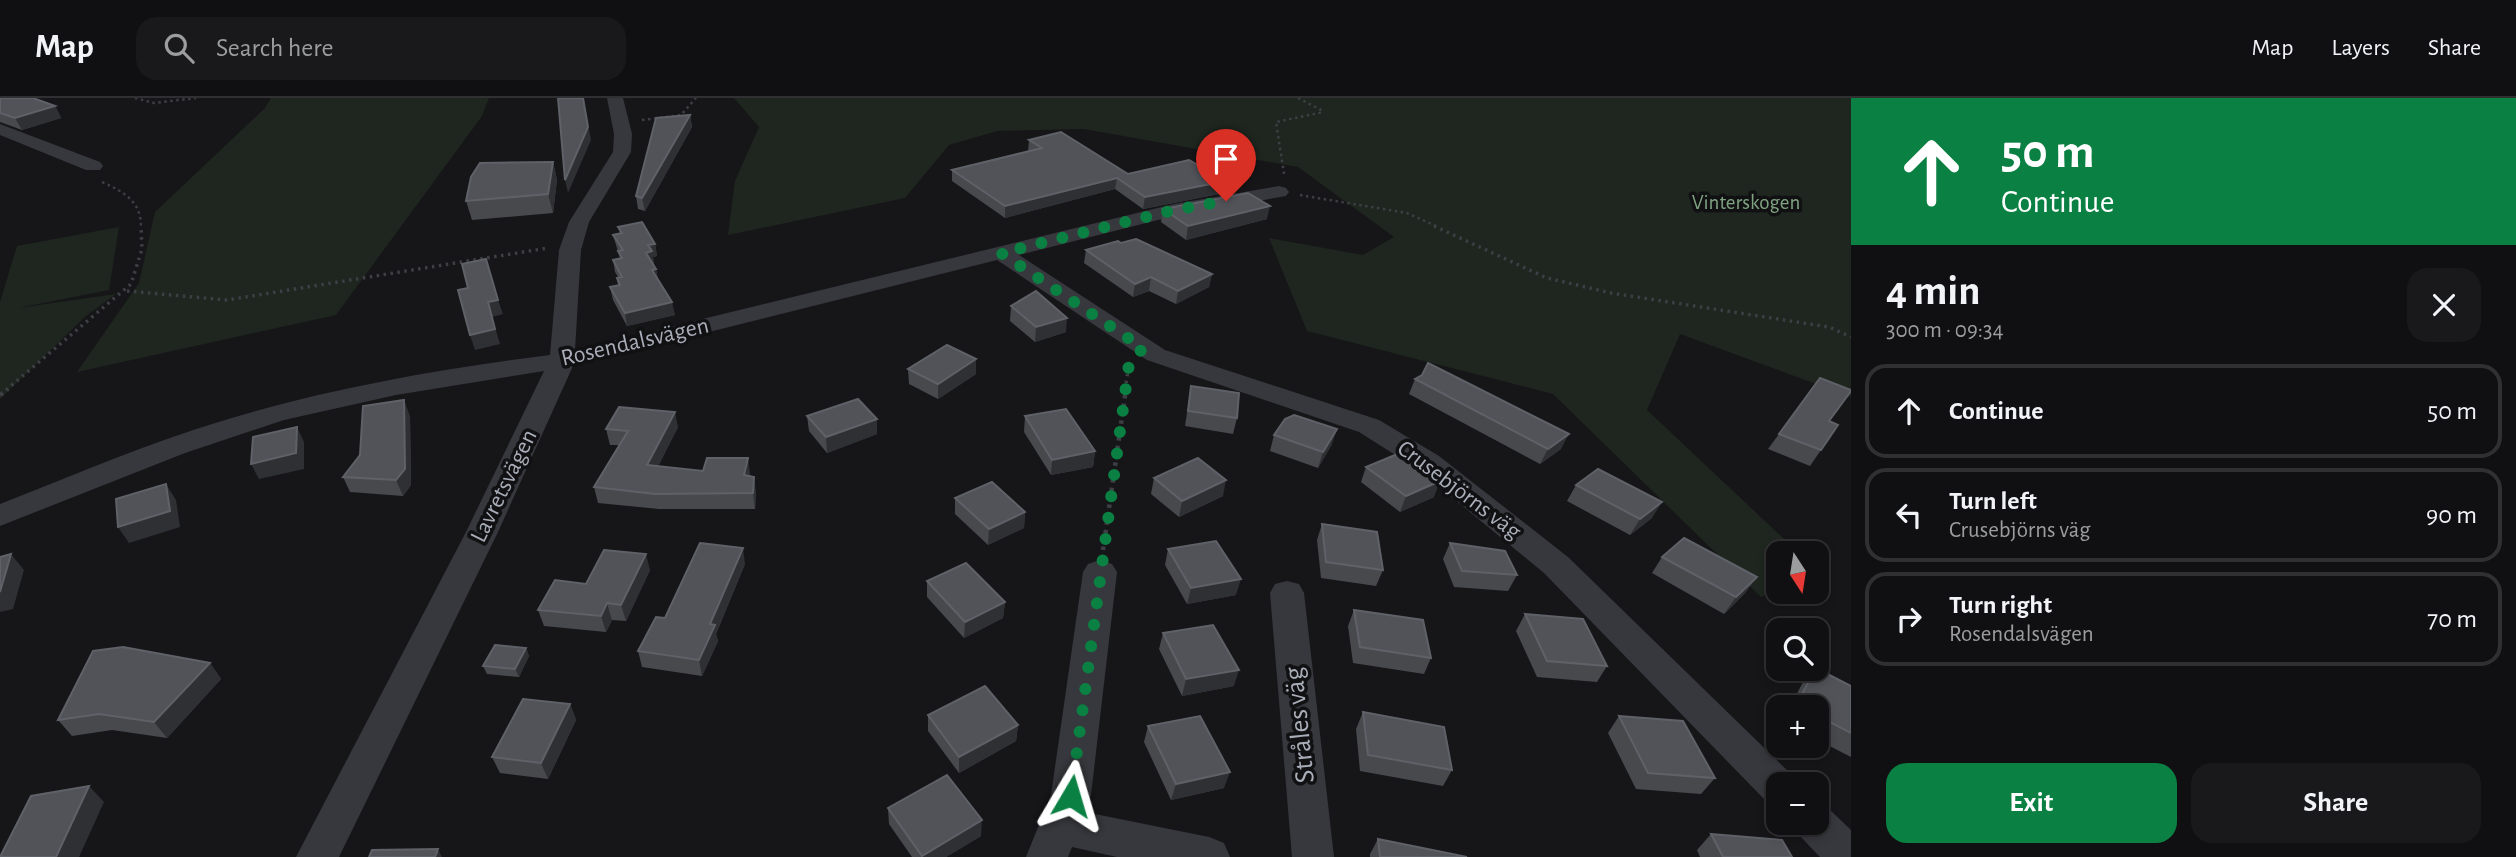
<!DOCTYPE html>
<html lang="en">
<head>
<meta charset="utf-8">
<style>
	:root { --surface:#101012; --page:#19191b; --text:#f1f3f6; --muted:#9c9d9f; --line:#303032; --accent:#0b8043 }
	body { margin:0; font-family:"Alegreya Sans",sans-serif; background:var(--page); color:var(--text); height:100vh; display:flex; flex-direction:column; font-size:26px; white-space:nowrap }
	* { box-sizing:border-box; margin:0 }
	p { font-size:23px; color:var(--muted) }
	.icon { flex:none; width:38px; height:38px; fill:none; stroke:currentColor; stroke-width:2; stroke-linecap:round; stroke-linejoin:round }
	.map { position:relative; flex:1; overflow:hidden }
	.sheet { display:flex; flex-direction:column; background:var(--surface); width:665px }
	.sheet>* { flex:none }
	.banner { background:#0b8043; color:#fff; overflow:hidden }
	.needle { width:46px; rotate:168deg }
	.tools { position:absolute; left:1766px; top:443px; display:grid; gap:14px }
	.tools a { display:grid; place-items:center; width:63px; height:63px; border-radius:14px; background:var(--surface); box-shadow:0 4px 10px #0003,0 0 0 2px var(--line); font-size:35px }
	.pin { position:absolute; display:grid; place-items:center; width:60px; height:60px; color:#fff; margin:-72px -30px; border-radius:50% 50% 50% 0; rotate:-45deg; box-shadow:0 0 7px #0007 }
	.pin .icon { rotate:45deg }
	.me { position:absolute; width:77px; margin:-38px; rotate:7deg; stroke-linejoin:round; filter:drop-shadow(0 0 5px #0008) }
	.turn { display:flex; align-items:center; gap:24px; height:147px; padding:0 35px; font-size:32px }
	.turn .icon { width:91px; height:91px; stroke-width:2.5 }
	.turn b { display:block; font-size:49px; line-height:60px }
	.round { display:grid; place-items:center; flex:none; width:74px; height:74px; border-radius:21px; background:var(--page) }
	.overview { display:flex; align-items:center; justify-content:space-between; height:119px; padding:0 35px }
	h1 { font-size:42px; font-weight:700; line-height:52px }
	.action { display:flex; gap:14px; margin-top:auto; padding:14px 35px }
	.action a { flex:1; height:80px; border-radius:21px; background:var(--accent); color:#fff; font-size:28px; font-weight:700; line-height:80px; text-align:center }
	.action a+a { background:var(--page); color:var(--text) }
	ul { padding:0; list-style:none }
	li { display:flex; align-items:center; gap:21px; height:94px; margin:0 14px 10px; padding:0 21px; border:4px solid var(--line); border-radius:21px }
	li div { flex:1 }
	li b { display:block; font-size:26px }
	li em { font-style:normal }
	header { display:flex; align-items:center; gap:42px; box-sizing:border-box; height:98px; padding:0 35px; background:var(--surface); border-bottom:2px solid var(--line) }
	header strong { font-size:33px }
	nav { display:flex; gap:38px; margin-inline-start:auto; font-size:24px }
	.search { width:490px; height:63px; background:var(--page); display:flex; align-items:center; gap:18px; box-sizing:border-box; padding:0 24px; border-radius:21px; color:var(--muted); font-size:26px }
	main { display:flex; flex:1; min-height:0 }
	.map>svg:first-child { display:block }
</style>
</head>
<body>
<header>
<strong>Map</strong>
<div class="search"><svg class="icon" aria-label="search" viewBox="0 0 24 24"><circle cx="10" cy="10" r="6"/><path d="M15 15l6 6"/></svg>Search here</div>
<nav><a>Map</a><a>Layers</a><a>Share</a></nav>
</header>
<main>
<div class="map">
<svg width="1851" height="759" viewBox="0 0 1851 759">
	<rect width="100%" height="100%" fill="#161618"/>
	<g fill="#1e261f">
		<path d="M271,0H489L482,18L336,217L77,274L139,185L155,114L265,10Z"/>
		<path d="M734,0H1851V299L1680,236L1647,312L1799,455H1778V490L1761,499L1553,296L1307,233L1269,140L1363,157L1394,139L1298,69L1084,31L997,33L949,47L905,100L728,137L735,83L759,29Z"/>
		<path d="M119,129L109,192L18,210L116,196L86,218L0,301V204L17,148Z"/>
	</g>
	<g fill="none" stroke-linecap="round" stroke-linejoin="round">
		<g stroke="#3d3f44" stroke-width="2.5" stroke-dasharray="2.5 3.5" stroke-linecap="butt">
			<path d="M135,0L154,5L196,0"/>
			<path d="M1298,0L1323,13"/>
			<path d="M642,22L681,17L696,0"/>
			<path d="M1284,76L1276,24L1324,14"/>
			<path d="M102,84C124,94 141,103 141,129"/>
			<path d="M1300,97L1407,115L1438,129"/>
		</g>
		<g stroke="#3d3f44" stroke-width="3.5" stroke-dasharray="2.5 4.5" stroke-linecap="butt">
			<path d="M1434,128L1547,180L1611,195L1829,229L1851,239"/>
			<path d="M127,193L227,202L548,150"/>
			<path d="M6,292L131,186L142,151L141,128"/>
			<path d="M1125,292L1129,266"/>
		</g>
		<g stroke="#3d3f44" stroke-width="4.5" stroke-dasharray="3.5 5" stroke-linecap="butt">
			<path d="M0,297L8,291"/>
			<path d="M1103,452L1126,291"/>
		</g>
		<g fill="#37383d" fill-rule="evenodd">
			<path d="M607,0H623L632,36L631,54L589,124L581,152L575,252L1174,106L1279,88L1286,90L1289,94L1286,98L1174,118L1019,157L1165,252L1379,322L1439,358L1568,459L1792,677L1797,686H1778V707L1764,701L1544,475L1419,372L1359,334L1147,262L997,162L573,268L498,434L339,759H296L466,434L544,273L396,297L284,322L185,355L0,428V406C74,377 148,345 225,322C331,290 440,271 550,257L559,152L569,124L613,54L614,36Z"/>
			<path d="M0,26L100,64L103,68L100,72H86L0,37Z"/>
			<path d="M1100,462L1112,466L1117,474L1091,697L1085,714L1209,739L1224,745L1230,759H1117L1072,749L1068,759H1026L1051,697L1083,474L1088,466Z"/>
			<path d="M1287,483L1299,486L1304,495L1334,759H1292L1270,495L1275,486Z"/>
			<path d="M1816,706L1829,711L1851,732V759H1820L1799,737L1793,724H1816Z"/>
		</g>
	</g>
	<g fill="#47494d">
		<path d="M0,0L55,8L61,20L22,32L0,24Z"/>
		<path d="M690,17L692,29L645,113L638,111L636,98Z"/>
		<path d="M1029,42L1128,76L1226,83L1224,95L1143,111L1115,91L1005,120L952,83V72L1028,53Z"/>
		<path d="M553,64L557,82L553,115L472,122L466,103Z"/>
		<path d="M1163,111L1267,121L1186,142L1161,124Z"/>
		<path d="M618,129L655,146L657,158L653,159L654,166H653L656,171L658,182L675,217L627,228L613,202L610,189L618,188L617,180L618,179L615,174L613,162L620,160L613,137L620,136Z"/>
		<path d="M1121,145L1212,176L1209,189L1176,206L1149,193L1133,199L1084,165L1086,152Z"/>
		<path d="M1011,208L1066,234L1035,244L1010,223Z"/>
		<path d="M908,271L976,276L938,301L909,286Z"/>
		<path d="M1415,281L1561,351L1540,366L1409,296Z"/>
		<path d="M1191,288L1237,320L1233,336L1185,328Z"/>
		<path d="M410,318L411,387L403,398L350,394L343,379Z"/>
		<path d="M807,318L877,336L827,355L809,333Z"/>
		<path d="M1025,318L1095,353L1093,369L1051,377L1024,334Z"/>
		<path d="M1829,323L1821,352L1810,368L1768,351L1779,336Z"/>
		<path d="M678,329L658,368L703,373L750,376V378L756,394L755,411H659L598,405L594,389L619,347H610L606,331Z"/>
		<path d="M1274,337L1332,346L1318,370L1270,353Z"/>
		<path d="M1366,369L1434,399L1400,414L1361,384Z"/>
		<path d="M1154,380L1223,398L1179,419L1151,396Z"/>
		<path d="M1576,387L1652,420L1630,437L1567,403Z"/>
		<path d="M955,400L1025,414L1024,430L988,447L955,416Z"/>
		<path d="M1322,426L1383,472L1376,488L1321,480L1317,442Z"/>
		<path d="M1450,445L1517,477L1508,493L1454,489L1443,461Z"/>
		<path d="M1168,451L1236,497L1187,506L1165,467Z"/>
		<path d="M1662,459L1757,479L1745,495L1724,516L1652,475Z"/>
		<path d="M745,466L716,536L718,543L702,578L642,569L638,553L665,520Z"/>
		<path d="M650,472L626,523L612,522L606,534L544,528L538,512L586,486Z"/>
		<path d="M927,483L1005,504L1003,520L964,540L927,499Z"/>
		<path d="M1354,512L1431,560L1424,576L1353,565L1348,528Z"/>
		<path d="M1525,516L1607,568L1597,584L1537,579L1516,533Z"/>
		<path d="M1163,535L1234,588L1182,598L1159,551Z"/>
		<path d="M526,550L529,558L519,579L487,576L483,568Z"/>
		<path d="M210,565L221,581L167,640L112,632L72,638L58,622Z"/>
		<path d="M1816,570L1851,587V659L1816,641V609H1790L1802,586Z"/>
		<path d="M570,606L576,622L548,681L500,675L492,659Z"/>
		<path d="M1363,614L1452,672L1443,688L1360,673L1356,631Z"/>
		<path d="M928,617L1018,627L1016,643L959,675L928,633Z"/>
		<path d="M1619,618L1715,680L1701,696L1636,691L1608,635Z"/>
		<path d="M1148,628L1224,690L1171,702L1144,644Z"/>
		<path d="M888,710L981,738L946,759H912L889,726Z"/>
		<path d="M1711,736L1792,759H1700L1697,752Z"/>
		<path d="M1378,741L1467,759H1370V756Z"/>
	</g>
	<g fill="#2f3033">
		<path d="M583,0L591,42L568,95L565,82Z"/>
		<path d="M55,8L61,20L22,32L15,20Z"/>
		<path d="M690,17L692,29L645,113L642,100Z"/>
		<path d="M553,64L557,82L553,115L548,96Z"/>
		<path d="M1117,80L1115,91L1005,120V108Z"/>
		<path d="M1226,83L1224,95L1143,111L1145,99Z"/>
		<path d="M1270,108L1267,121L1186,142L1188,128Z"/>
		<path d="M655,146L657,158L653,159L654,166L648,167L646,155L648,147Z"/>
		<path d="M656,171L658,184L652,172Z"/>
		<path d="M1212,176L1209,189L1176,206L1178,193Z"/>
		<path d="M1151,179L1149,193L1133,199L1135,186Z"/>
		<path d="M498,202L503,216L492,219L500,246L475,252L470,237L488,204Z"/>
		<path d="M672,204L675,217L627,228L625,215Z"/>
		<path d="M1067,220L1066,234L1035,244L1036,229Z"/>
		<path d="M976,261V276L938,301V286Z"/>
		<path d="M404,302L410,318L411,387L403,398L396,382Z"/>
		<path d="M675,314L678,329L651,383L647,367Z"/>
		<path d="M877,321V336L827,355L826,339Z"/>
		<path d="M297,329L304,344V371L259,381L251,366Z"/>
		<path d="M1337,331L1332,346L1318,370L1323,354Z"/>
		<path d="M1569,336L1561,351L1540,366L1548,351Z"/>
		<path d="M1095,353L1093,369L1051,377L1052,362Z"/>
		<path d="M748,360L750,376L746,393L744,377Z"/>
		<path d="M754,379L756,394L755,411L753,395Z"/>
		<path d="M1226,382L1223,398L1179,419L1182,403Z"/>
		<path d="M1440,383L1434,399L1400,414L1406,398Z"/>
		<path d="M166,386L176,402L180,429L129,445L118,429Z"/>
		<path d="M1662,404L1652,420L1630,437L1640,421Z"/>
		<path d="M1025,414L1024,430L988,447L989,431Z"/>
		<path d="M743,450L745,466L716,536L718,543L702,578L699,562L710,526Z"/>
		<path d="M11,456L24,472L13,511L0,514V494Z"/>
		<path d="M646,456L650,472L626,523L621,507Z"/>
		<path d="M1757,479L1745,495L1724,516L1736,499Z"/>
		<path d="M1241,481L1236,497L1187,506L1191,490Z"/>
		<path d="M1005,504L1003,520L964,540L965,524Z"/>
		<path d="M607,505L612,522L606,534L601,518Z"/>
		<path d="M526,550L529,558L519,579L515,571Z"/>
		<path d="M210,565L221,581L167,640L154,624Z"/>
		<path d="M1239,572L1234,588L1182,598L1186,581Z"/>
		<path d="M570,606L576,622L548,681L541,665Z"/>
		<path d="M1018,627L1016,643L959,675V659Z"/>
		<path d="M1230,674L1224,690L1171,702L1176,686Z"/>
		<path d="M89,688L104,704L79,759H56Z"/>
		<path d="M982,722L981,738L946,759H922V758Z"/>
		<path d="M438,751L442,759H435Z"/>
	</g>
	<g fill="#525359" stroke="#5f6168" stroke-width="2">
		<path d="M0,0H33L55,8L15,20L0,15Z"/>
		<path d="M558,0H583L588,29L565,82Z"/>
		<path d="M690,17L642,100L636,98L656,20Z"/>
		<path d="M1061,34L1128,76L1189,62L1226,83L1145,99L1117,80L1005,108L952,72L1042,50L1029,42Z"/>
		<path d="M553,64L548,96L466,103L471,79L480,65Z"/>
		<path d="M1248,95L1270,108L1188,128L1163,111Z"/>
		<path d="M642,124L655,146L648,147L652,153L646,155L656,171L652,172L672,204L625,215L610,189L620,187L617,180L622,179L613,162L622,160L618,153L623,152L613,137L622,135L618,129Z"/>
		<path d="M1136,141L1212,176L1178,193L1151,179L1135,186L1086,152L1118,143L1121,145Z"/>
		<path d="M486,161L498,202L488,204L495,231L470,237L458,192L468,190L462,166Z"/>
		<path d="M1036,193L1067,220L1036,229L1011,208Z"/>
		<path d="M947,247L976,261L938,286L908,271Z"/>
		<path d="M1428,265L1569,336L1548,351L1415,281L1422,277Z"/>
		<path d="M1820,280L1851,292V293L1829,323L1838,327L1821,352L1779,336Z"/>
		<path d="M1191,288L1239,295L1237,320L1188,313Z"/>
		<path d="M858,301L877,321L826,339L807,318Z"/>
		<path d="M404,302L405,371L396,382L343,379L360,357L363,308Z"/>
		<path d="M619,309L675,314L647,367L703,373L707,360H748L744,377L754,379L753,395L655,396L594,389L628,333L606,331Z"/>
		<path d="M1066,311L1095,353L1052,362L1025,318Z"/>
		<path d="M1294,317L1337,331L1323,354L1274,337L1285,321Z"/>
		<path d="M297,329L296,355L251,366L253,339Z"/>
		<path d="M1400,355L1440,383L1406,398L1366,369Z"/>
		<path d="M1198,360L1226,382L1182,403L1154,380Z"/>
		<path d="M1598,371L1662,404L1640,421L1576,387Z"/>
		<path d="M992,384L1025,414L989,431L955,400Z"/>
		<path d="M166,386L170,413L118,429L116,401Z"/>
		<path d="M1322,426L1377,434L1383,472L1326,464Z"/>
		<path d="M1684,440L1757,479L1736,499L1662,459Z"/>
		<path d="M1216,443L1241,481L1191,490L1168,451Z"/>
		<path d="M700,445L743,450L710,526L715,527L699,562L638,553L656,519L665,520Z"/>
		<path d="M1450,445L1505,453L1517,477L1462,473Z"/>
		<path d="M604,452L646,456L621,507L607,505L601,518L538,512L555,482L586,486Z"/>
		<path d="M11,456L0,494V459Z"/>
		<path d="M966,465L1005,504L965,524L927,483Z"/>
		<path d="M1354,512L1423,522L1431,560L1360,549Z"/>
		<path d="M1525,516L1583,521L1607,568L1547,563Z"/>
		<path d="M1213,527L1239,572L1186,581L1163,535Z"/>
		<path d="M495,547L526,550L515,571L483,568Z"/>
		<path d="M123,549L210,565L154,624L99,616L58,622L93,553Z"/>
		<path d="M1816,570L1851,588V635L1816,617V609H1801L1796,607Z"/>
		<path d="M985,588L1018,627L959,659L928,617Z"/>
		<path d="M523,601L570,606L541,665L492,659Z"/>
		<path d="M1363,614L1444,629L1452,672L1368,657Z"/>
		<path d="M1200,618L1230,674L1176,686L1148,628Z"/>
		<path d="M1619,618L1683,623L1715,680L1648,675Z"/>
		<path d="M947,677L982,722L922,758L888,710Z"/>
		<path d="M89,688L56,759H0L31,698Z"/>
		<path d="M1711,736L1782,742L1792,759H1723Z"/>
		<path d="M1378,741L1467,759H1380Z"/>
		<path d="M438,751L435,759H369L372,752Z"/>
	</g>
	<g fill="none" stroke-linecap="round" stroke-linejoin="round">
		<path stroke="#0b8043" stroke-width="12" stroke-dasharray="0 21.6" d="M1071,698L1129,266L1143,250L1001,155L1174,112L1226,103"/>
	</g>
	<g text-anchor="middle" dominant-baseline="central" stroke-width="7" stroke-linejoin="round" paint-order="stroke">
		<g font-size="21" fill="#7fa381" stroke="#111113">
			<text x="1746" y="104">Vinterskogen</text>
		</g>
		<g font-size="24" fill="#a8adb8" stroke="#111113">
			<text transform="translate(635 244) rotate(-13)">Rosendalsvägen</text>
			<text transform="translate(504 388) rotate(-64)">Lavretsvägen</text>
			<text transform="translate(1459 392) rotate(37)">Crusebjörns väg</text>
		</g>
		<g font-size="28" fill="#a8adb8" stroke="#111113">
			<text transform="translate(1300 627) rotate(-96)">Stråles väg</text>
		</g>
	</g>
</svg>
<div class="tools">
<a><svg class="needle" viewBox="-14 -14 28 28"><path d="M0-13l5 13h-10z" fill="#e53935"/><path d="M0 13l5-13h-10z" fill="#9c9d9f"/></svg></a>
<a><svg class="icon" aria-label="search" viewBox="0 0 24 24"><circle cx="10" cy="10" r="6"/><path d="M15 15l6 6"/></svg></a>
<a>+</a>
<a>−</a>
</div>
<div class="pin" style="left:1226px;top:103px;background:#d93025"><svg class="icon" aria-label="arrive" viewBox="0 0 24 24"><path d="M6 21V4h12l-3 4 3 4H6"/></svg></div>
<svg class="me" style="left:1071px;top:698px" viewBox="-20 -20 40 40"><path d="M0-17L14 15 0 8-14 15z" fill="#0b8043" stroke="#fff" stroke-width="4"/></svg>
</div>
<section class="sheet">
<div class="banner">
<div class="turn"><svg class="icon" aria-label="ahead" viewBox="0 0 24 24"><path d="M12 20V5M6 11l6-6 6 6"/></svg><div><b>50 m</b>Continue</div></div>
</div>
<div class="overview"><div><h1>4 min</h1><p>300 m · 09:34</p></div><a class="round"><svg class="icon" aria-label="close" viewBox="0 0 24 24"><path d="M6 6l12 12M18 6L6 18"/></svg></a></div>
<ul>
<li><svg class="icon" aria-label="ahead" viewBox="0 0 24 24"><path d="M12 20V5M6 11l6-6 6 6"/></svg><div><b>Continue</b></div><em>50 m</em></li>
<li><svg class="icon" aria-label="left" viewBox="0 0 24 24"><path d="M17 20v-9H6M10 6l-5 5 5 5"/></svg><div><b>Turn left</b><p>Crusebjörns väg</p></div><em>90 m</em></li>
<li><svg class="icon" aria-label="right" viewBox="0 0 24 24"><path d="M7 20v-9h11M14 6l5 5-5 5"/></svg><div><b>Turn right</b><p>Rosendalsvägen</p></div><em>70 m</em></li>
</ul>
<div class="action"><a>Exit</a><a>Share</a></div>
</section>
</main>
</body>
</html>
